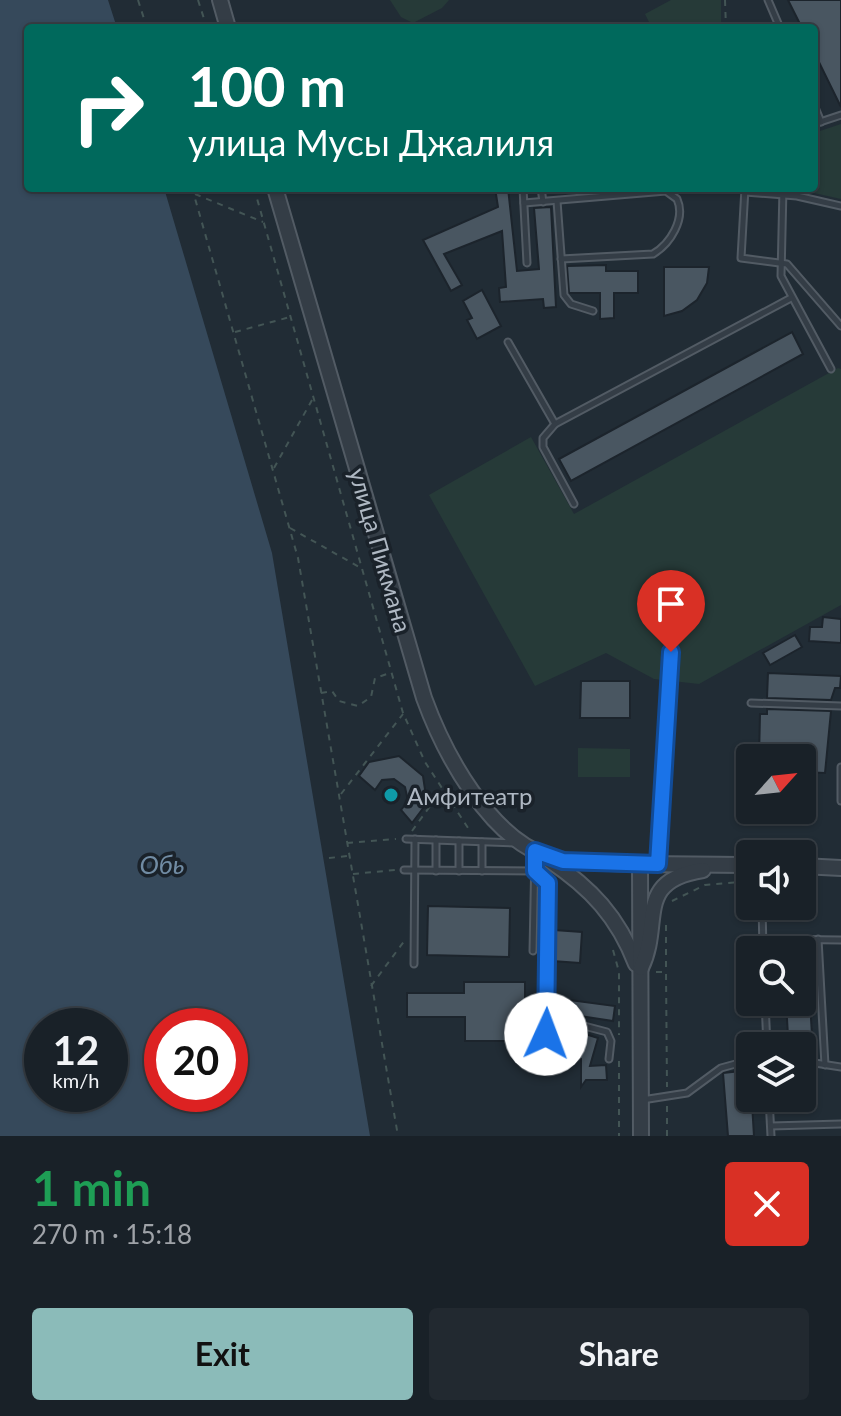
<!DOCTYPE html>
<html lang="en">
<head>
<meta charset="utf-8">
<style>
	:root { --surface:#192128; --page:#222930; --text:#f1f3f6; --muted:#9fa3a8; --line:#373e45; --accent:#8bbbb9 }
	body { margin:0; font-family:Lato,sans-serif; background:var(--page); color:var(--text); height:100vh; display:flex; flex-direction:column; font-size:30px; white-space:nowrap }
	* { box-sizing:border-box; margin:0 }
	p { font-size:26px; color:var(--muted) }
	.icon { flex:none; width:44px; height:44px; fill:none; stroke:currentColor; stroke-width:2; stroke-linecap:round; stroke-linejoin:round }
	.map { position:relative; height:1136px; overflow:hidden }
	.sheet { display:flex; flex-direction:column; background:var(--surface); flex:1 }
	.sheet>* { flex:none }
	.guide { position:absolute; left:24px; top:24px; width:794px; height:168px; border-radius:8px; box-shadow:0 2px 6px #0004,0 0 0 2px var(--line); background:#00695c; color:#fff; overflow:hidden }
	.needle { width:52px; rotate:63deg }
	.controls { position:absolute; left:736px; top:744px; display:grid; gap:16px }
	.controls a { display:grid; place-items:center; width:80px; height:80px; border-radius:8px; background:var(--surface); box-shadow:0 2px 6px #0004,0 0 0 2px var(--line); font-size:40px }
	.speed { position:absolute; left:24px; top:1008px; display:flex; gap:16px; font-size:40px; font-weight:700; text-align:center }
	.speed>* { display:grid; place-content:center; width:104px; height:104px; border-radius:50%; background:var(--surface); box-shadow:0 2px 6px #0004,0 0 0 2px var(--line); line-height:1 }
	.speed small { font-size:20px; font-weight:400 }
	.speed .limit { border:12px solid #d22; background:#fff; color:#111 }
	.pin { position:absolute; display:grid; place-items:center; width:68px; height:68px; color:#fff; margin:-82px -34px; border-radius:50% 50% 50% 0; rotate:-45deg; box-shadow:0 0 8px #0007 }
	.pin .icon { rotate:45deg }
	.me { position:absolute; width:88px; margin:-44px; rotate:2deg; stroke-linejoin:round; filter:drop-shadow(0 0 6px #0008) }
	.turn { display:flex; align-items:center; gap:28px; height:168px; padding:0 32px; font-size:36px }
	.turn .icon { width:104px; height:104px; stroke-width:2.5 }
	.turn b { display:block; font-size:56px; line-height:68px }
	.round { display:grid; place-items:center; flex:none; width:84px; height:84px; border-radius:8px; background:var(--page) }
	.summary { display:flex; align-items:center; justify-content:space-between; height:136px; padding:0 32px }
	h1 { font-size:48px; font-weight:700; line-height:60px; color:#1e9e55 }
	.primary-button { display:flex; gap:16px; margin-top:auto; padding:16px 32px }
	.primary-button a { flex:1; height:92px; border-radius:8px; background:var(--accent); color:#111; font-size:32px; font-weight:700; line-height:92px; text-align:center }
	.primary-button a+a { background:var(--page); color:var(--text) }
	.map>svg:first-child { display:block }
</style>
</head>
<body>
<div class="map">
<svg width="841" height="1136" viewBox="0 0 841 1136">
	<rect width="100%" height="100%" fill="#212c35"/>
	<g fill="#263a38">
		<path d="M390,0H449L442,8L413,23L401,17Z"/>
		<path d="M671,0H721V28H643L650,24L645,14Z"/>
		<path d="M841,124V199L796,189L814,188V133Z"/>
		<path d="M838,368L841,369V605L699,684L654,679L606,653L535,686L429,495L531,437L574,514Z"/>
		<path d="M578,748L630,749V777H578Z"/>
	</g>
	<path fill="#36495b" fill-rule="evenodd" d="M0,0H108L117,28H28V188H164L272,553L370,1136H0ZM42,1026H110V1094H42ZM162,1026H230V1094H162Z"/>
	<g fill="#495661" stroke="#1c242c" stroke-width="2">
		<path d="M788,0H841V107L814,52V28H802Z"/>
		<path d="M495,188H508L517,271L539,269L534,208L551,207L556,307L544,308L543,299L500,302L499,288L506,287L502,231L444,254L462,285L451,291L423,240L498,207Z"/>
		<path d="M606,265V271H638V293H614V318L600,319V293H569L567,266Z"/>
		<path d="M664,267H709L707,283L697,300L682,311L664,316Z"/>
		<path d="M482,290L501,326L477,339L467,320L472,318L463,301Z"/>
		<path d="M792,332L803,354L571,481L559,459Z"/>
		<path d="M823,617L841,619V643L809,641L810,627H822Z"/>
		<path d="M795,635L802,647L770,665L763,653Z"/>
		<path d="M768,673L841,676L840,688H835L831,700L767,698Z"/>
		<path d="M581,681H630V718H580Z"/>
		<path d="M767,709L831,711L825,773L802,772V758H759L760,714H767Z"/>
		<path d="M399,756L423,776L427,803L412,823L401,810L408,801L405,787L394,779L382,780L375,790L359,776L369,762Z"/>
		<path d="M428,906L510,908L509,957L427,955Z"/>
		<path d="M554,930L582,932L580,963L552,961Z"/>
		<path d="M464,982H525V1041H465V1017H407V993H464Z"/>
		<path d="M562,999L615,1006L613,1021L560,1013Z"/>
		<path d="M786,1002H810L812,1035L788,1036Z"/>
		<path d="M563,1027L598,1038L590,1066L606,1065L607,1080H586L581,1087V1059L556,1051Z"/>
		<path d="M750,1070L754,1136H728L723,1073Z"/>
	</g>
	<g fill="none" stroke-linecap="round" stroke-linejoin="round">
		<g stroke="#525b64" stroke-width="9">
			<g id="service">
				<path d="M768,0L780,28"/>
				<path d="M814,105L821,122"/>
				<path d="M814,124L841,115"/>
				<path d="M523,188L527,263"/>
				<path d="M541,188L543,202"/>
				<path d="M745,188L741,258L787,264L841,326"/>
				<path d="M783,188L781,276L831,369"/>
				<path d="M745,192L797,196L841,206"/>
				<path d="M557,201L564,295L571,304L593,311"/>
				<path d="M524,203L666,191L677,199C686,219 670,244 653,254L561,259"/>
				<path d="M508,342L555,424L791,298"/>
				<path d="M555,424L543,438V447L574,504"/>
				<path d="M751,703L841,706"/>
				<path d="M841,767V801"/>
				<path d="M406,839L517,843"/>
				<path d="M658,863L671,652"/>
				<path d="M404,870L535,871L548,883L545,1053"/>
				<path d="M436,871V840"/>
				<path d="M459,871V841"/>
				<path d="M482,871V842"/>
				<path d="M762,906L763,950"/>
				<path d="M763,939L841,940"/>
				<path d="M818,939L825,1065"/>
				<path d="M533,951L535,852"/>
				<path d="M414,964L415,839"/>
				<path d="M765,1002L767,1046"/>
				<path d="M546,1016L607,1032L611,1041L609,1059"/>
				<path d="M802,1061L841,1067"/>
				<path d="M769,1098L771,1136"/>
				<path d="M642,1100L687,1093L721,1068L750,1060"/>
				<path d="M771,1126L841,1124"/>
			</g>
		</g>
		<g stroke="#525b64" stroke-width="18">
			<g id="tertiary">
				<path d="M220,0L228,28"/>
				<path d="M275,188L424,698C444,753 489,838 549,857C568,863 589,862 610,863C656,865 703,864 750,865"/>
				<path d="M549,860C591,888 618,917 636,964"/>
				<path d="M640,864L641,1136"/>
				<path d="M802,866L841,868"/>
				<path d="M641,968C663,923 633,881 703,870"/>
			</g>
		</g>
		<g stroke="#435555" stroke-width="2" stroke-dasharray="6 6" stroke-linecap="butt">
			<path d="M138,0L147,28"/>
			<path d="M198,0L207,28"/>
			<path d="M725,0L726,28"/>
			<path d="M192,188L298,558L398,1136"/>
			<path d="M254,188L403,713L425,762L470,831"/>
			<path d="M195,194L263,222"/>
			<path d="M235,332L290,317"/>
			<path d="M274,468L312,400"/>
			<path d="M290,528L361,568"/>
			<path d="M321,693L332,691L339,701L358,706L371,697L375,678L390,673"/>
			<path d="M341,794L403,714"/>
			<path d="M412,831L441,791"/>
			<path d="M347,843L396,839"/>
			<path d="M329,858L348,856"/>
			<path d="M353,874L395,870"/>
			<path d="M672,901L705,885L750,881"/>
			<path d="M666,925V970"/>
			<path d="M613,950L619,972V1035"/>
			<path d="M656,972H666L667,1087"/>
			<path d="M371,986L405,940"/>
			<path d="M619,1061V1136"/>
			<path d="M667,1136V1105"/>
		</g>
		<use href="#service" stroke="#343d46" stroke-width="5"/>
		<use href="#tertiary" stroke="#343d46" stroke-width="14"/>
	</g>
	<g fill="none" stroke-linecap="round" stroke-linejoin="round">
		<g stroke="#114b97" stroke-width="20">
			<path id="route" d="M546,1034L548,883L535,871V851L563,861L658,864L671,652"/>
		</g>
		<use href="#route" stroke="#1a73e8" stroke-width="14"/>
	</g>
	<circle fill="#0f9aa8" stroke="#1a222a" stroke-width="3" cx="391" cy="795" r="8"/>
	<g text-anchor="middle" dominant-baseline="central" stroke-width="7" stroke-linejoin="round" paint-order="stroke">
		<g font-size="24" fill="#afb8c3" stroke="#1a222a">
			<text transform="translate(381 550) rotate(74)">улица Пикмана</text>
		</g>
		<g font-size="24" fill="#afb8c3" stroke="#1a222a" text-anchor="start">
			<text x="407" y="795">Амфитеатр</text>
		</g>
		<g font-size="26" font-style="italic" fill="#718ca4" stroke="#1a222a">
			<text x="162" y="864">Обь</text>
		</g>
	</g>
</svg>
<div class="controls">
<a><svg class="needle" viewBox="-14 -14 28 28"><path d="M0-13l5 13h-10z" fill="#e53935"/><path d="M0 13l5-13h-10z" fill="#9fa3a8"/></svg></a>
<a><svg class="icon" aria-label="sound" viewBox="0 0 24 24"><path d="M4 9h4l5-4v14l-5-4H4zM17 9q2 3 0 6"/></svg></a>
<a><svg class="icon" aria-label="search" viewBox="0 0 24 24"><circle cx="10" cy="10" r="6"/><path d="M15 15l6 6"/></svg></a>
<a><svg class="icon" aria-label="layers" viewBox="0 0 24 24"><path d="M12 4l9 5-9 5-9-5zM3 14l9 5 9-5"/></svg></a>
</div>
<div class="speed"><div>12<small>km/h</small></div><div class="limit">20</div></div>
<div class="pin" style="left:671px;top:652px;background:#d93025"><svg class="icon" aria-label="arrive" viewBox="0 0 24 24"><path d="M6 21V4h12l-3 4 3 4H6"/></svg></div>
<svg class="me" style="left:546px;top:1034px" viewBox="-20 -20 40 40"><circle r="19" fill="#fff"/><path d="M0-13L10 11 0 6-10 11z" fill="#1a73e8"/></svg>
<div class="guide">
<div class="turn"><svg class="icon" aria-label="right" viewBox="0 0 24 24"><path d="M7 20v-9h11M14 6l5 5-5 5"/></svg><div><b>100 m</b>улица Мусы Джалиля</div></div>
</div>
</div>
<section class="sheet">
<div class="summary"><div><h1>1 min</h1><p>270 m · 15:18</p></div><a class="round" style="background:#d93025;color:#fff"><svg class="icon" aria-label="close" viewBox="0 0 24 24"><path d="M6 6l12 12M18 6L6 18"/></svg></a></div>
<div class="primary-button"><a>Exit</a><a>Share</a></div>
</section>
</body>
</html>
